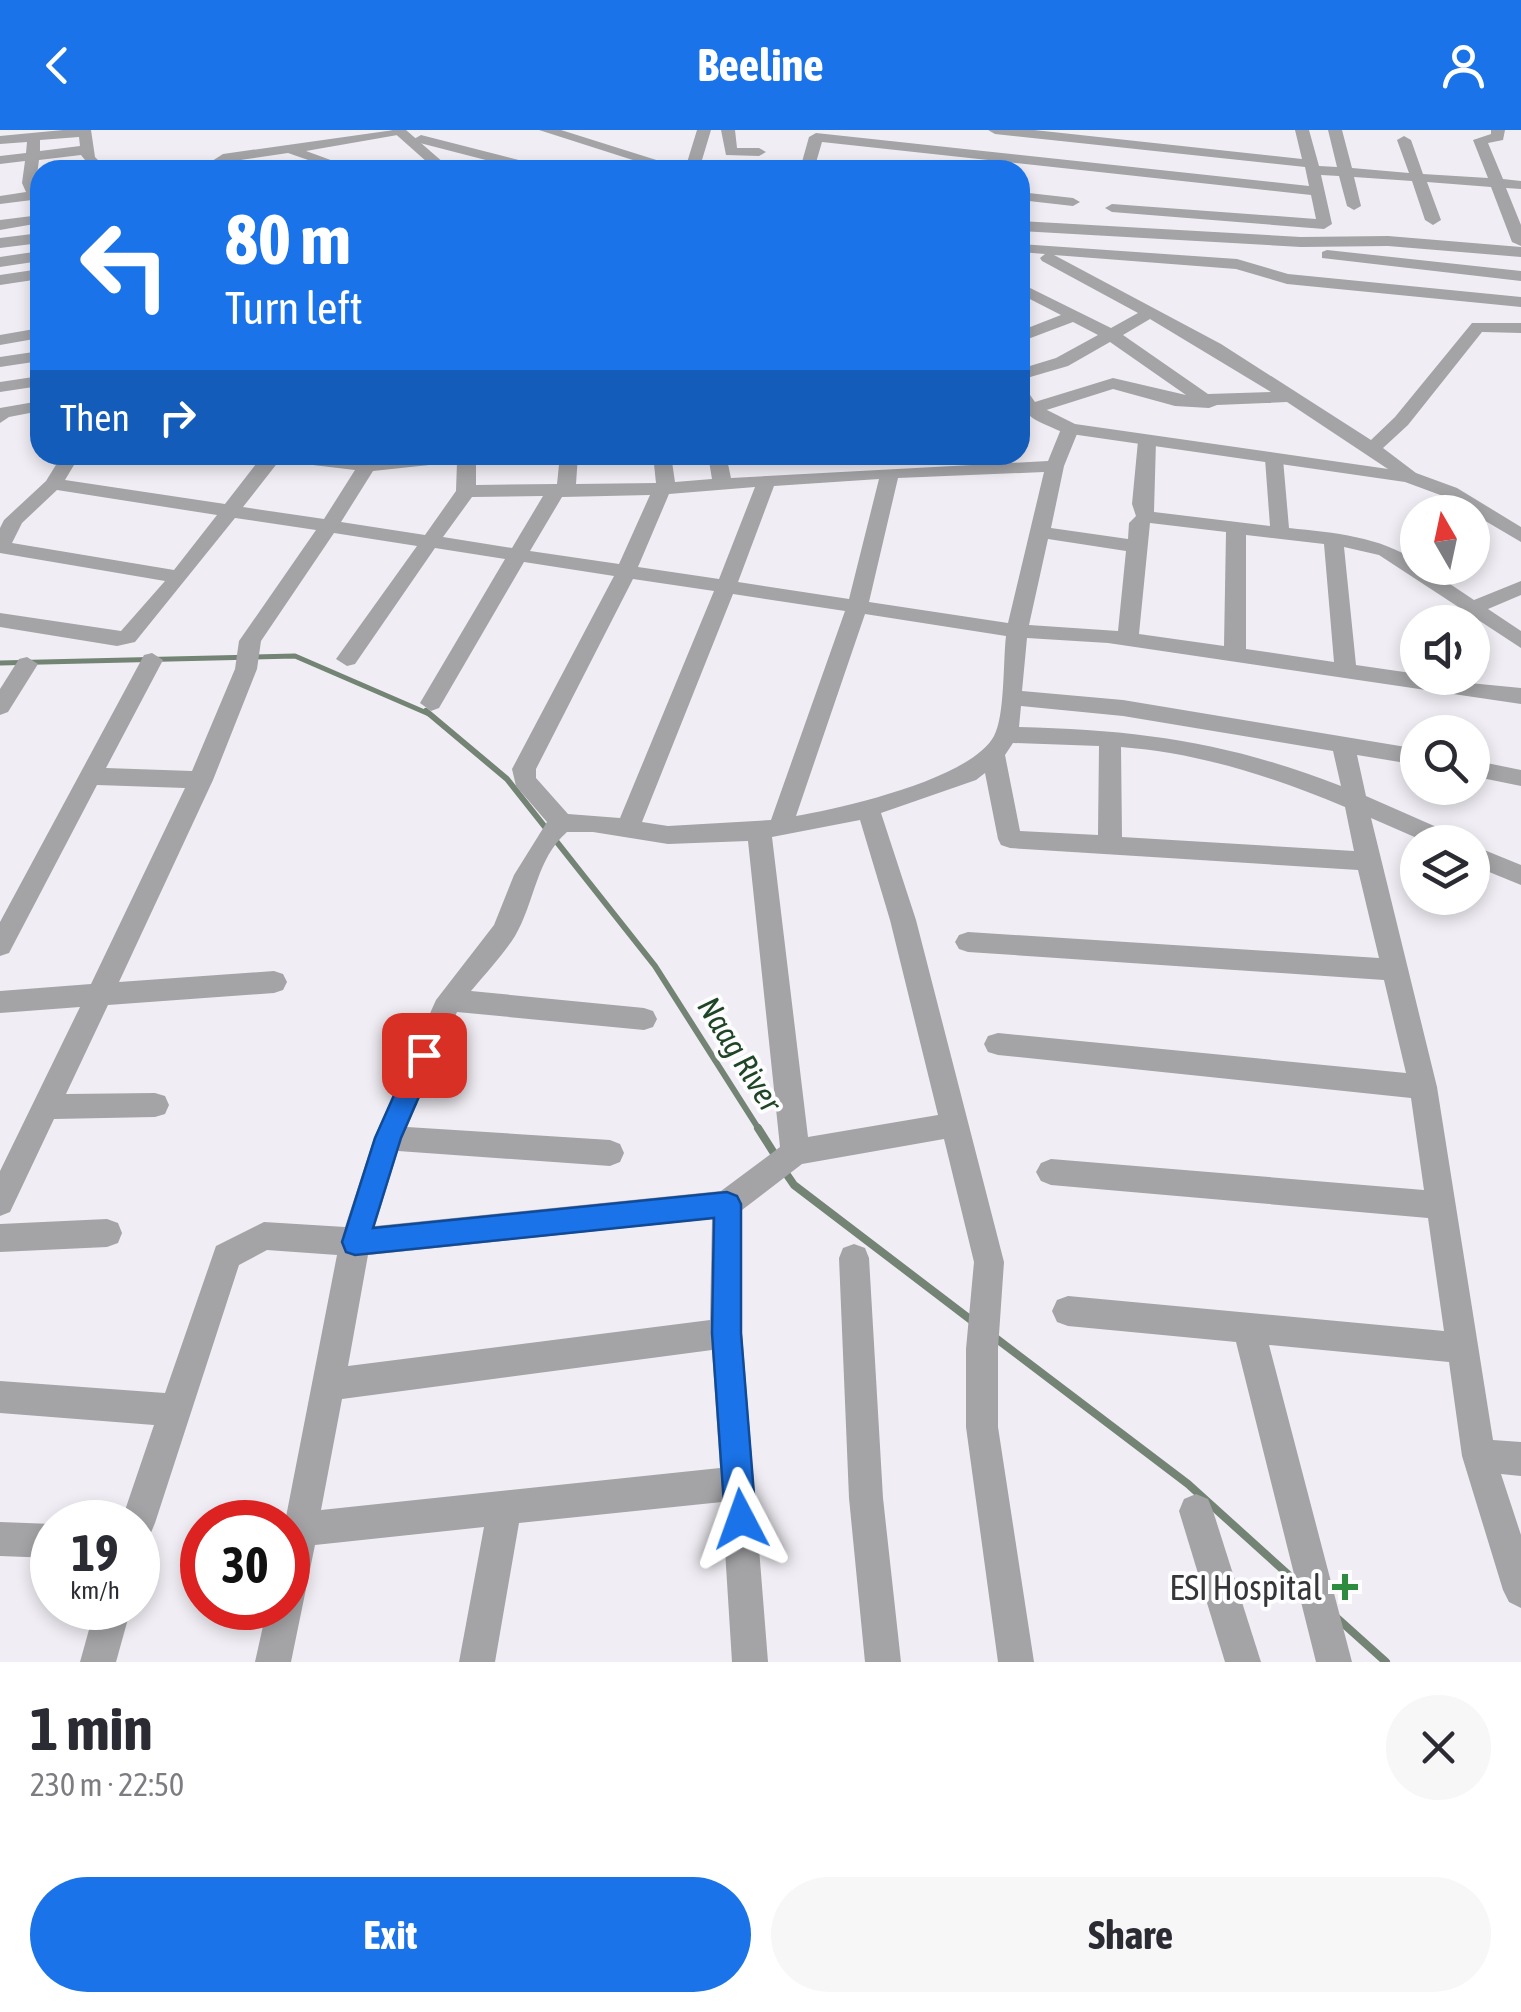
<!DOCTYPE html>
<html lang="en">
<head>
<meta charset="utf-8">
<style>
	:root { --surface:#fff; --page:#f7f7f7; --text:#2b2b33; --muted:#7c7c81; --accent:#1a73e8 }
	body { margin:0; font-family:"Asap Condensed",sans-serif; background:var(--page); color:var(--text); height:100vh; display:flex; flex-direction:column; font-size:38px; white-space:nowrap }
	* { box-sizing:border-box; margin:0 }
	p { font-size:32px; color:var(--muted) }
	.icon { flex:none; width:55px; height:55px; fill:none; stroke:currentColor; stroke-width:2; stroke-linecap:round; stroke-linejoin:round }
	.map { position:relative; height:1532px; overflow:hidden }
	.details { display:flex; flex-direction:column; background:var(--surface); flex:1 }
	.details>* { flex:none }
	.guide { position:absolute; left:30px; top:30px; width:1000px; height:305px; border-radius:30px; box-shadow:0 5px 15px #0003; background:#1a73e8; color:#fff; overflow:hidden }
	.needle { width:65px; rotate:351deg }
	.buttons { position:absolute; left:1400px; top:365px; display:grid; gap:20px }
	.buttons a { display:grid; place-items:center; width:90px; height:90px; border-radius:50%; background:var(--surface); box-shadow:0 5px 15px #0003; font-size:50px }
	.speed { position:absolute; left:30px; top:1370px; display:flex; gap:20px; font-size:50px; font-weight:700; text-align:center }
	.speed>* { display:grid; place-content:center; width:130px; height:130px; border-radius:50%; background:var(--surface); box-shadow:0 5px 15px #0003; line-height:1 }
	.speed small { font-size:25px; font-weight:400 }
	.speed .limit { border:15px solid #d22; background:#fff; color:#111 }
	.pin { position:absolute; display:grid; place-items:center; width:85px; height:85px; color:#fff; margin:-42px; border-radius:20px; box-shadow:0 5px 15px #0006 }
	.me { position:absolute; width:110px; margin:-55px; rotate:356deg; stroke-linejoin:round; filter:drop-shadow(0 0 8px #0008) }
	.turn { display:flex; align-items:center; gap:35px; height:210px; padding:0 30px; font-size:45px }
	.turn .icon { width:130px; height:130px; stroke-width:2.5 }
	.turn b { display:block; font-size:70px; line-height:85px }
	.then { display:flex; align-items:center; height:95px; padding:0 30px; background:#0003; gap:20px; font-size:38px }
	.round { display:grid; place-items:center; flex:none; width:105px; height:105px; border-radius:52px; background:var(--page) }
	.overview { display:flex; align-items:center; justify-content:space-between; height:170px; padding:0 30px }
	h1 { font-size:60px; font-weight:700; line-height:75px }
	.button { display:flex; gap:20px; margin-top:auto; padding:20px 30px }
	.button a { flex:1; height:115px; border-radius:60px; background:var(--accent); color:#fff; font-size:40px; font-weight:700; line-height:115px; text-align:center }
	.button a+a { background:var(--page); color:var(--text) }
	header { display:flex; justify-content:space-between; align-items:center; height:130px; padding:0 30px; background:var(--accent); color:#fff; font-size:45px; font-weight:700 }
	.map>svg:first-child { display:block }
</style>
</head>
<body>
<header><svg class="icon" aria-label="back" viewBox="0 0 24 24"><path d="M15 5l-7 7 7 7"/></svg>Beeline<svg class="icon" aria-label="person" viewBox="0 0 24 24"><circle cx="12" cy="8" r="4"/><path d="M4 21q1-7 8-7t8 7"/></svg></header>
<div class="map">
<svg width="1521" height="1532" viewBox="0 0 1521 1532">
	<rect width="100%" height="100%" fill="#f0eef4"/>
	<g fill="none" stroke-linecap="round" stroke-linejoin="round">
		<path stroke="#738475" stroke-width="5" d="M0,533L295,526L429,584"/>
		<path stroke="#738475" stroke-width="6" d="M426,581L507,649L655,836L760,1001"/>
		<g stroke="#738475" stroke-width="8">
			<path d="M758,998L777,1028"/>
			<path d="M783,1039L794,1055L975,1193"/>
			<path d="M993,1206L1188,1354L1302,1457"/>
			<path d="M1337,1488L1386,1532"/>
		</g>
		<g fill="#a4a3a6" fill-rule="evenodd">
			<path d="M63,0H91L95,27L108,40H93L81,25L39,30L36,53L40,69L0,74V66L26,62L22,53L25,31L0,34V26L26,23L27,12L0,14V6ZM79,7L80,16L40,21V10Z"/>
			<path d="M394,0L409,3L306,21L358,40H337L288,23L227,32L215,40H198L223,24Z"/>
			<path d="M539,0H561L685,39L697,0H711L699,40H664Z"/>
			<path d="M721,0H735L737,18H759L766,22L759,26L726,25Z"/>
			<path d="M988,0H1034L1302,29L1295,0H1309L1319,36L1337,37L1328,0H1342L1352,38L1409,43L1397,10L1404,6L1411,10L1423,44L1488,48L1473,10L1491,4V0H1505L1503,10L1488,13L1503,49L1521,51V59L1506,58L1521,95V116L1512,112L1491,57L1427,52L1441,90L1433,95L1425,90L1412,51L1354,47L1361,76L1354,80L1347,76L1339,46L1321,45L1332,94L1324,99L1112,82L1105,78L1112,74L1316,89L1311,65L822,12L815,36L823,40L800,39L809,7L816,3L1309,56L1305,37L995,4Z"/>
			<path d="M421,5L546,37L548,40H524L416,12L414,9Z"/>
			<path d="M1020,62L1073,68L1080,72L1073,76L1020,70Z"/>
			<path d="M40,85V93L0,100V90Z"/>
			<path d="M1020,91L1301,107L1388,106L1521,117V127L1388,116L1301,117L1020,101Z"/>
			<path d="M40,103V113L0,118V108Z"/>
			<path d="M1020,114L1237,129L1288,144L1521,167V177L1287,154L1236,139L1054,125L1221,214L1371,310L1395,287L1472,193H1521V203L1482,202L1408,295L1383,318L1416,343L1418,347L1409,353L1287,272L1217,275L1209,278L1175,276L1113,259L1037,283H1025V275L1113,248L1186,265L1110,212L1068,236L1020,250V239L1056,228L1098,205L1073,192L1020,212V201L1061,185L1020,164V153L1111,198L1138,183L1042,131L1040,128L1045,124L1020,122ZM1150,189L1271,262L1208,264L1123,205Z"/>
			<path d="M1327,120L1521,141V151L1322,128V122Z"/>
			<path d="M40,121V131L0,137V127Z"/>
			<path d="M40,139V149L0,155V145Z"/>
			<path d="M40,198V208L0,215V205Z"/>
			<path d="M40,221V231L0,237V227Z"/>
			<path d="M40,246V256L0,262V252Z"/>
			<path d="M40,271V281L9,287L0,293V278Z"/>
			<path d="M1070,294L1079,299L1064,336L1051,398L1128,409L1129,393L1136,386L1132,374L1138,311L1147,306L1156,311L1154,382L1270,396L1265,329L1274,323L1283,329L1289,398C1335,403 1379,406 1418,432V438H1426L1474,470L1521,451V465L1488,479L1521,501V518L1379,425L1344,417L1356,535L1418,544V548L1521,558V574L1108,513L1027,508L1022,561L1123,570L1418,619V635L1357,625L1366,666L1457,706L1460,712H1426L1371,688L1437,957L1493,1310L1521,1312V1346L1501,1344L1521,1405V1478L1509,1472L1503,1460L1462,1326L1449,1232L1269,1215L1352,1532H1316L1236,1212L1068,1196L1057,1192L1052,1181L1057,1170L1068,1166L1444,1201L1428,1088L1051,1055L1041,1051L1036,1042L1041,1033L1051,1029L1424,1060L1411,968L998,925L988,922L984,914L988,906L998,903L1406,943L1384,850L968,822L959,819L955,812L959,805L968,802L1379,828L1358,740L1010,718L1001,715L998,709L985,643L976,650L881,683L916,790L1004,1132L998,1219V1297L1034,1532H998L966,1297V1219L974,1132L944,1009L802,1034L742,1080V1203L768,1532H732L722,1372L519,1393L495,1532H459L484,1397L315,1415L291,1532H255L267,1478H288L285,1392L337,1125L267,1120L239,1135L155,1393L150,1405L138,1410V1392H121L154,1295L0,1283V1251L165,1263L216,1116L264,1092L345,1097L374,1008L436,870L494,795L514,745L547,692L516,656L512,639L614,446L524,432L439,578L431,581L420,573L505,429L435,418L355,534L347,536L336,529L417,416L334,403L261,511L257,539L213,650L119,852L274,841L283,844L287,852L283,860L274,863L108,875L66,964L155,963L165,966L169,975L165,984L155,987L54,989L10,1082L0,1086V1041L80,877L0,883V861L91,854L185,658L97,655L9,823L0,826V792L144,525L152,523L163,530L106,638L192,641L235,539L239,511L316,400L235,388L135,512L117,516L0,497V483L121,501L165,451L0,423V398L4,390L46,351L62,325H80L65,350L225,374L263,325H323L365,330L476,325V355L557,354L560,325H578L576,354L656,353L653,325H671L675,352L712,349L708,325H726L731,348L1048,331L1061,299ZM279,331L355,340L324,389L243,377ZM457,332L456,361L425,405L341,392L373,341ZM1044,342L1008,493L869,472L898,348ZM879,349L849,469L738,452L774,356ZM755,357L719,449L638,437L669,364ZM57,360L217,385L174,440L12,413L22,393ZM650,365L619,434L530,421L562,367ZM543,366L512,418L443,407L472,367ZM1150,393L1226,402L1224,516L1139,504ZM1246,405L1324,414L1334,532L1246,519ZM1048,409L1126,421L1118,501L1029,495ZM633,449L714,461L620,688L568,684L536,648V639ZM733,464L845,481L771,690L668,696L642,692ZM865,484L1006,506C1003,531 1005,586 994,606C971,649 842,678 796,686ZM1021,576L1123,586L1333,621L1341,656C1228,612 1139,600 1019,597ZM1013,613L1099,616L1098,705L1020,701L1005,625ZM1121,617C1200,623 1273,647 1345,677L1354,721L1122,707ZM860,690L890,790L938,985L808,1007L772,707ZM567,702H593L668,714L748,711L780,1017L721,1061L375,1096L398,1021L610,1036L620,1032L624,1023L620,1014L610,1010L407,997L457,882L644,900L653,897L657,889L653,881L644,878L471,861C486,843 503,825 515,806C535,772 536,729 567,702ZM712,1089L710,1190L348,1236L368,1125ZM712,1220L720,1338L321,1380L342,1269Z"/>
			<path d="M27,527L38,534L8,582L0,585V559L19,529Z"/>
			<path d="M1472,630L1521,640V656L1472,646Z"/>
			<path d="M1472,715L1521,735V755L1472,735Z"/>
			<path d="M107,1089L118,1093L122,1103L118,1113L107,1117L0,1122V1094Z"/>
			<path d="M854,1114L865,1118L869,1128L883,1368L901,1532H865L849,1368L839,1128L843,1118Z"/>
			<path d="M1196,1364L1208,1369L1213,1381L1261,1532H1225L1179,1381L1184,1369Z"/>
			<path d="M0,1392L52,1394V1428L0,1426Z"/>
			<path d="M95,1478H131L116,1532H80Z"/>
		</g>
		<g fill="#a4a3a6" fill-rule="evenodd">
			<path d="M391,0H406L452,40H436Z"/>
			<path d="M1020,258L1026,259L1037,275L1075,294L1416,343L1457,358L1521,397V412L1443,366L1405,352L1064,303C1038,290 1020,290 1020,258Z"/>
		</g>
	</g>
	<path fill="#1a73e8" stroke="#114b97" stroke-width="2.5" d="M424,915L433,918L437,925L401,1008L373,1098L727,1062L737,1066L741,1074V1203L756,1389L752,1400L741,1405L730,1400L725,1389L712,1203L714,1088L355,1125L346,1122L342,1112L375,1008L415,918Z"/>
	<path fill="#2e8c3e" stroke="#fdfcff" stroke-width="4" d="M1340 1442h10v10h10v10h-10v10h-10v-10h-10v-10h10z"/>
	<g text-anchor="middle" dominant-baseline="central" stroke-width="8" stroke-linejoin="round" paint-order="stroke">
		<g font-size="32" font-style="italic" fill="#1f4624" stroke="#fdfcff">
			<text transform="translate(740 924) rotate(58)">Naag River</text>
		</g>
		<g font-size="35" fill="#363538" stroke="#fdfcff" text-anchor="end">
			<text x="1322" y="1457">ESI Hospital</text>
		</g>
	</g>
</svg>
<div class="buttons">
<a><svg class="needle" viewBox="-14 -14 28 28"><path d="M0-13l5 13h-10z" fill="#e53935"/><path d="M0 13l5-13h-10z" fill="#7c7c81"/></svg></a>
<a><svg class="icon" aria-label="sound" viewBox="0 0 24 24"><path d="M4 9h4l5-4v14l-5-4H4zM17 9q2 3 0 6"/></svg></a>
<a><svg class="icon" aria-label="search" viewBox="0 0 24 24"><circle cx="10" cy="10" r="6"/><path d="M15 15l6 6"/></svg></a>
<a><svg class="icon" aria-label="layers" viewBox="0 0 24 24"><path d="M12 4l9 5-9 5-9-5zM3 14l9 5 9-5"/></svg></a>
</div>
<div class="speed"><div>19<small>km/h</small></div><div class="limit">30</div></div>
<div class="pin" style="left:424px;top:925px;background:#d93025"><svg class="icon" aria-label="arrive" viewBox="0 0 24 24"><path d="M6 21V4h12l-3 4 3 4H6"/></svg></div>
<svg class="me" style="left:741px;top:1389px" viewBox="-20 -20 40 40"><path d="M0-17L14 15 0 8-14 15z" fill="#1a73e8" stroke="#fff" stroke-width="4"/></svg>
<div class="guide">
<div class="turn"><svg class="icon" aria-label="left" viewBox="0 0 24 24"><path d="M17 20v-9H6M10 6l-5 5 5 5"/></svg><div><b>80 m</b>Turn left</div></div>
<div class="then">Then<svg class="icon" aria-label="right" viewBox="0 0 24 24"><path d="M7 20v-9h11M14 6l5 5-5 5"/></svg></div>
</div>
</div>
<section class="details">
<div class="overview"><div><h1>1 min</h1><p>230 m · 22:50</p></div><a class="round"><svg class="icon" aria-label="close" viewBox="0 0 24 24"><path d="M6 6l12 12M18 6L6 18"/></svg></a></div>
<div class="button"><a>Exit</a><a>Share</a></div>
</section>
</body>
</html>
